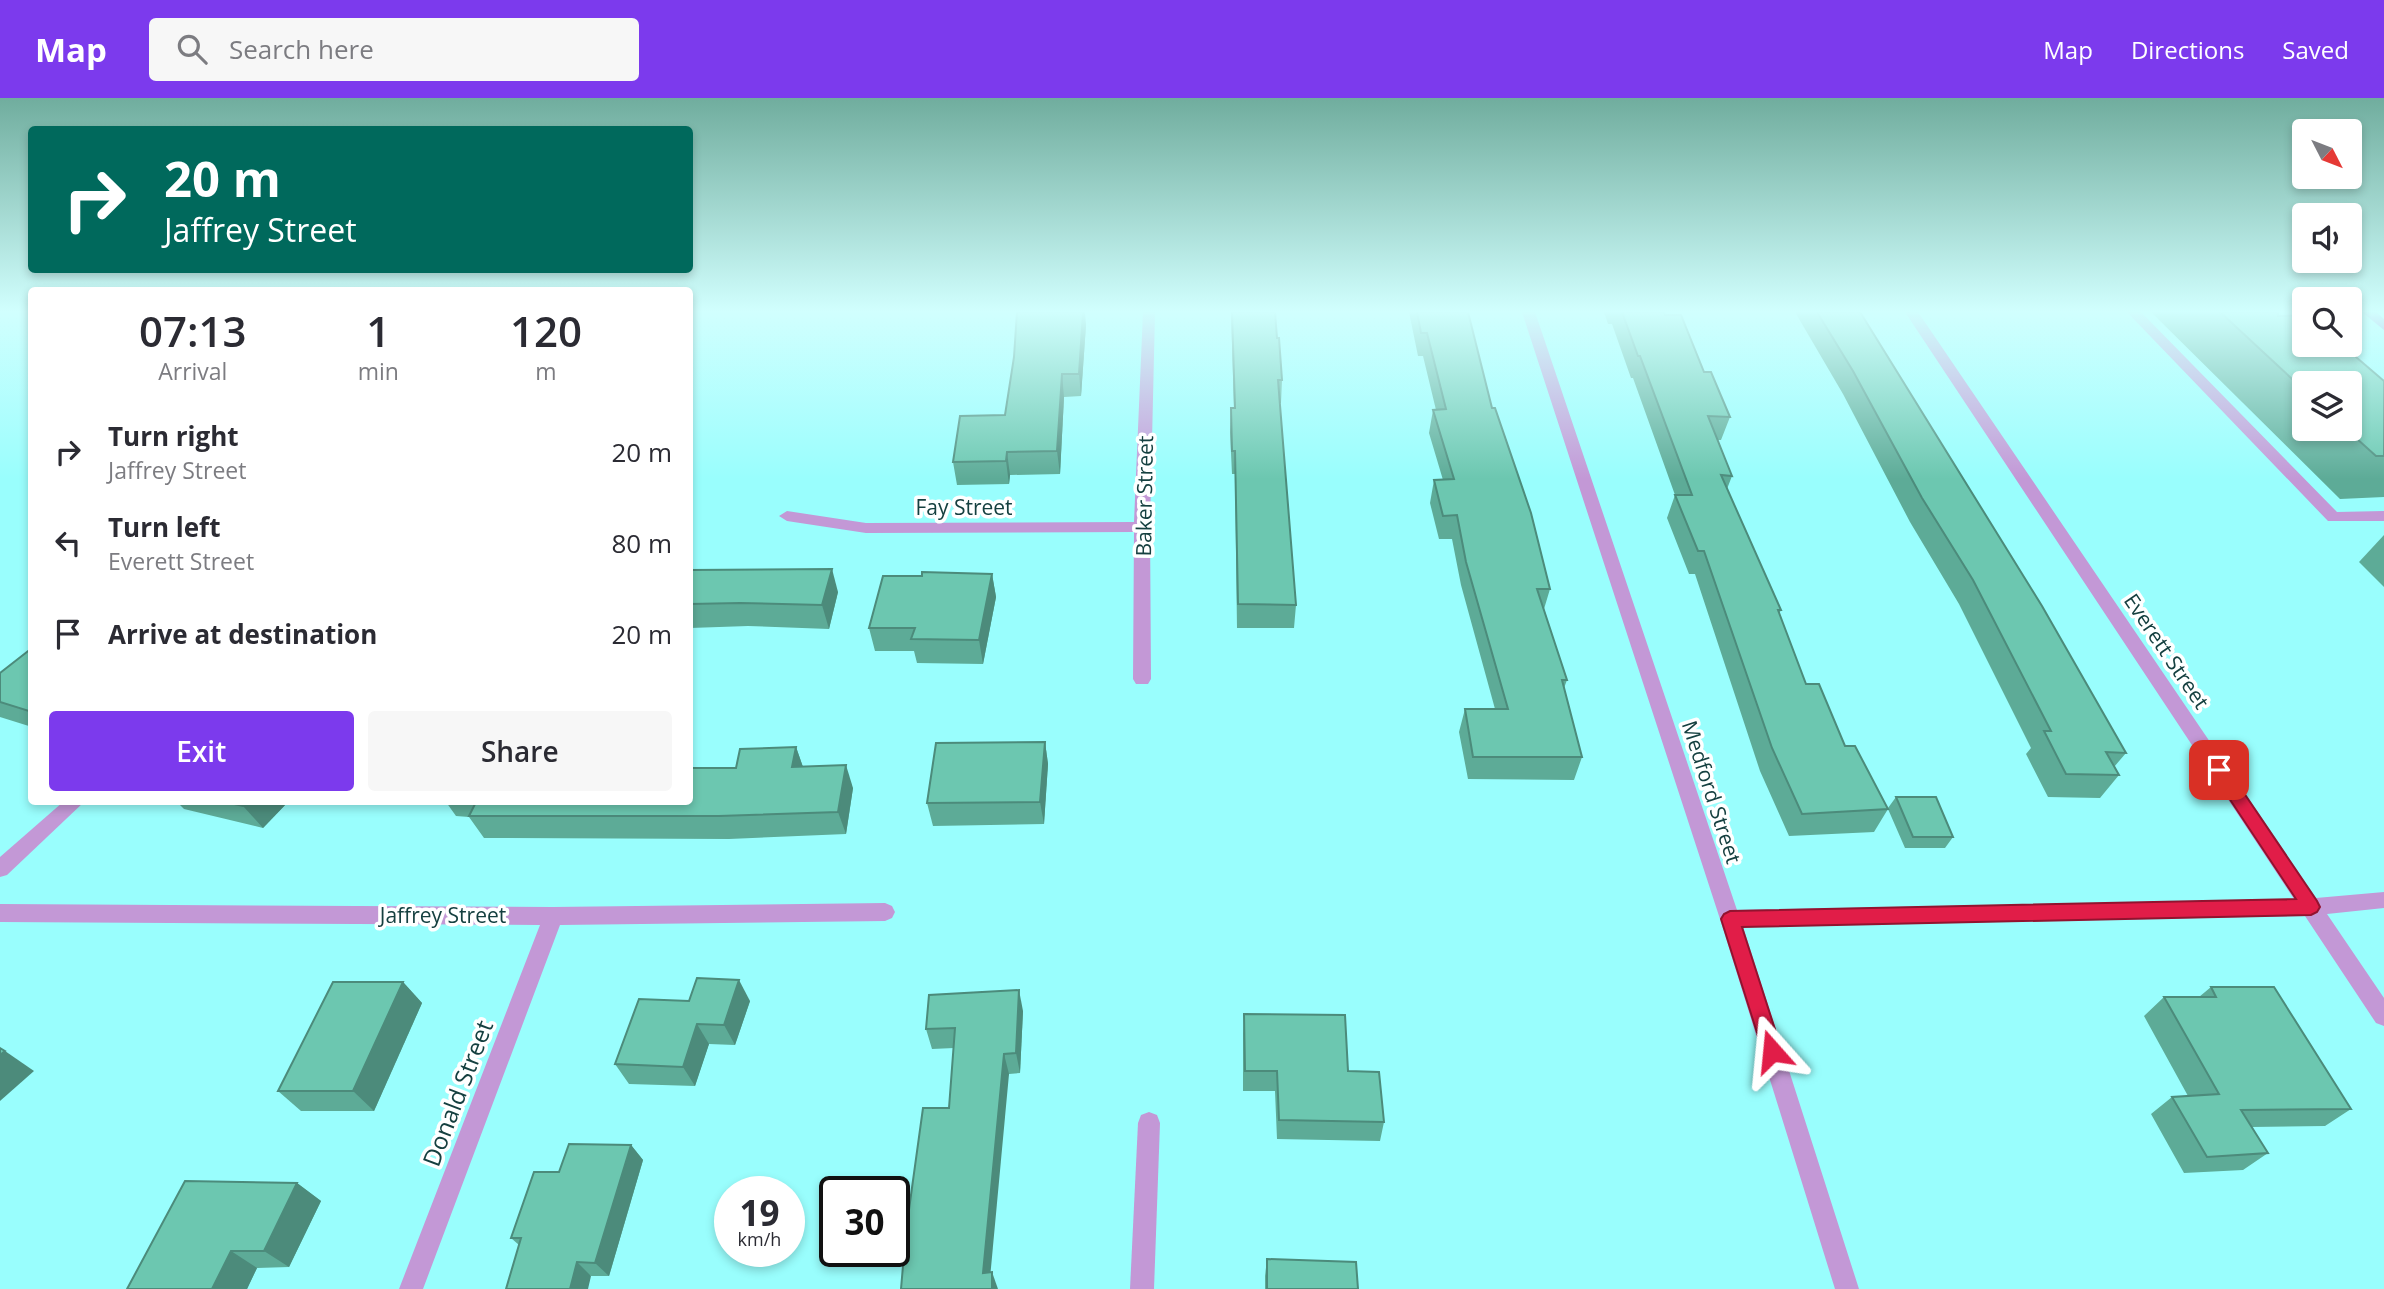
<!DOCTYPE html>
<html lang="en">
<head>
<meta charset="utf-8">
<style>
	:root { --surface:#fff; --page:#f7f7f7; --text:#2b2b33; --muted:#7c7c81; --accent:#7c3aed }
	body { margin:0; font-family:"Open Sans",sans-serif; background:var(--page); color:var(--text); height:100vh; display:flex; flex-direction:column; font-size:26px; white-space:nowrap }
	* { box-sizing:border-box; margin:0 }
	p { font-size:23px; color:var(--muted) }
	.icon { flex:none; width:38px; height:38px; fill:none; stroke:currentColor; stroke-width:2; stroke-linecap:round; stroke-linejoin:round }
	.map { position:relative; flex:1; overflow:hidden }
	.sheet { position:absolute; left:28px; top:189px; width:665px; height:518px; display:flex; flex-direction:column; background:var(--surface); border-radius:7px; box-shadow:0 4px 10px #0003 }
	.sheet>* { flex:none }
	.banner { position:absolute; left:28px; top:28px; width:665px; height:147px; border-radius:7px; box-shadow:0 4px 10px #0003; background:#00695c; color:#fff; overflow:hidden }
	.needle { width:46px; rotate:132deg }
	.tools { position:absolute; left:2292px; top:21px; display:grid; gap:14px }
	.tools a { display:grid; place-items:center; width:70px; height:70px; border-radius:7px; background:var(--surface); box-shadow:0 4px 10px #0003; font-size:35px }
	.speed { position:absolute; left:714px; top:1078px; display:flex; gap:14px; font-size:35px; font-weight:700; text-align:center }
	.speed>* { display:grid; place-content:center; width:91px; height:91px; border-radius:50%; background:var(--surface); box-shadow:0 4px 10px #0003; line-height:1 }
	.speed small { font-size:18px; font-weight:400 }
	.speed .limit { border:4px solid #111; border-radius:10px; background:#fff; color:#111 }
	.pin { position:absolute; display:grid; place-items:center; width:60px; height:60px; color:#fff; margin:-30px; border-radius:14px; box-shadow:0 4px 10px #0006 }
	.me { position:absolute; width:77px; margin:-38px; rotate:342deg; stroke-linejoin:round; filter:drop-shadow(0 0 5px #0008) }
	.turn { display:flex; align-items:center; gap:24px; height:147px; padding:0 21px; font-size:32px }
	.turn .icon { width:91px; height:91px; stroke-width:2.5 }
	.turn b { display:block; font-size:49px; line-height:60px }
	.eta { display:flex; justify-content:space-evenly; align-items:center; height:119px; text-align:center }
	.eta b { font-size:42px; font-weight:600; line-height:49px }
	.action { display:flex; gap:14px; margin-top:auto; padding:14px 21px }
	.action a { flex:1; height:80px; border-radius:7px; background:var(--accent); color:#fff; font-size:28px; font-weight:600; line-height:80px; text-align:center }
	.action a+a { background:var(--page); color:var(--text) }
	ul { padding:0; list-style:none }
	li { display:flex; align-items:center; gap:21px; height:91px; padding:0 21px }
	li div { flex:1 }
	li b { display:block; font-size:26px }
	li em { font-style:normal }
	header { display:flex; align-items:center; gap:42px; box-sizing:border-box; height:98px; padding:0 35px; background:var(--accent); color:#fff }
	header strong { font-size:33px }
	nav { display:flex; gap:38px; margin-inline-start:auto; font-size:24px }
	.search { width:490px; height:63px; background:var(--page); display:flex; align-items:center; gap:18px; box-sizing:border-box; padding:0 24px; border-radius:7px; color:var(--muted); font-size:26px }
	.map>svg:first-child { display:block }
</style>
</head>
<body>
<header>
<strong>Map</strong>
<div class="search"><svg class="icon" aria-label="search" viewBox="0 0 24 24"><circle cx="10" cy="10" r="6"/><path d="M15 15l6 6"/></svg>Search here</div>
<nav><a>Map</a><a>Directions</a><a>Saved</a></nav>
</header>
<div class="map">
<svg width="2384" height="1191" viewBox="0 0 2384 1191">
	<rect width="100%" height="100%" fill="#99fefd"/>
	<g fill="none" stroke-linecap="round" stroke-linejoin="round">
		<path fill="#c398d6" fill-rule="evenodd" d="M2127,214H2141L2337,414L2384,413V423H2328Z"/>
		<g fill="#c398d6" fill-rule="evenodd">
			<path d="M1143,214H1155L1150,429L1151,581L1148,586H1136L1133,581L1134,434L866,435L787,423L779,418L787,413L866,425L1134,424Z"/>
			<path d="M1522,214H1535L1737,812L2294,801L1905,214H1918L2316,800L2384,794V810L2327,816L2384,900V928L2376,925L2305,818L1743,829L1859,1191H1835L1720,821Z"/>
			<path d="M63,704H84L7,777L0,779V759Z"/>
			<path d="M885,805L892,808L895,814L892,820L885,823L560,827L423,1191H399L540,827L0,824V806L553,809Z"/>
			<path d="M1149,1014L1157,1017L1160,1025L1154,1191H1130L1138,1025L1141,1017Z"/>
		</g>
		<path fill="#a04bc1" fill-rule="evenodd" d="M2362,214H2376L2384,221V232Z"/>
	</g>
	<g fill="#5dab97" fill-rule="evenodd">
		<path d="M1231,214H1275L1277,240L1282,282L1281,305H1280L1296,507L1294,530H1237L1235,376H1232L1230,334L1231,310H1234Z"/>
		<path d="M1409,214H1468L1492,310L1550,491L1544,511L1567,582L1564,590L1582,659L1574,682L1468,681L1459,634L1465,611H1495L1461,487L1452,441H1439L1430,405L1434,382H1443L1429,335L1433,312H1436L1423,258H1418Z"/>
		<path d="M1604,214H1664L1704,274L1730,319L1721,342H1718L1732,378L1727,391L1781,512L1779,516L1806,586L1845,648L1888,710L1896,699L1953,739L1945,750H1905L1888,711L1874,734L1789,738L1760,673L1695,476H1689L1667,420L1675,397L1633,280H1631L1612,226H1608Z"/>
		<path d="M1795,214H1860L2126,655L2114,669L2119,677L2100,700L2048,699L2026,656L2031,650L1959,506L1910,424L1843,296Z"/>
		<path d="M2151,214H2278V218L2384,283V399L2340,401ZM2305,285L2350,331H2305Z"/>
		<path d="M1086,227L1081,298L1064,299L1060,376L1010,377L1009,386L957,387L953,364L1005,317Z"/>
		<path d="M2384,437V489L2359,464Z"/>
		<path d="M690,472L838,494L829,531L748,528L690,530Z"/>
		<path d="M992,476L996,499L983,566L917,565L914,553H875L869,530L922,478Z"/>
		<path d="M32,550V629L0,619V575Z"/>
		<path d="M1045,644L1048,666L1044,726L933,728L927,705Z"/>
		<path d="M796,649L803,669L853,690L846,736L729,741L484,740L469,719L456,718L446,704H690L736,670Z"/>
		<path d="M177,704H288L263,730L184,711Z"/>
		<path d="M403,884L422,905L374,1013H301L278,993Z"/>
		<path d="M2211,889L2351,1011L2325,1028L2251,1029L2268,1055L2243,1072L2184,1075L2151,1016L2172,999L2188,998L2144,918L2164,899H2199Z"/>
		<path d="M689,903H750L735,947L709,946L695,988L629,986L615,966Z"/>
		<path d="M1023,913L1020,975L1009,976L901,1191L949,1010L954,950L932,951L926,931Z"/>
		<path d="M1244,916L1348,973L1384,1024L1380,1043L1277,1041L1275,993H1243V936Z"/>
		<path d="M631,1047L643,1062L609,1178H591L519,1147L511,1140L559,1074Z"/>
		<path d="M297,1085L321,1103L289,1169L257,1170L247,1191H127Z"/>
		<path d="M1267,1161L1358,1191H1265V1178Z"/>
	</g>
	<g fill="#4c8b7b">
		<path d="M1083,214H1085L1086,227L1081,298L1079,276Z"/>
		<path d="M1062,276L1064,299L1060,376L1057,353Z"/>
		<path d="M1007,354L1010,377L1009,386L1006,363Z"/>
		<path d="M832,471L838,494L829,531L822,507Z"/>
		<path d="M992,476L996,499L983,566L979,542Z"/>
		<path d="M1045,644L1048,666L1044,726L1040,704Z"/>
		<path d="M796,649L804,672L792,669Z"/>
		<path d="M846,667L853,690L846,736L838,714Z"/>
		<path d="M247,704H288L263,730L243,708Z"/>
		<path d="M739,882L750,903L735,947L724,927Z"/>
		<path d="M403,884L422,905L374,1013L353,993Z"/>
		<path d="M1019,892L1023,913L1020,975L1016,955Z"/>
		<path d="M697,926L709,946L695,988L683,969Z"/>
		<path d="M5,953L34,973L0,1003V957Z"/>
		<path d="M1004,956L1009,976L989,1191L983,1175Z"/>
		<path d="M631,1047L643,1062L609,1178L595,1165Z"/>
		<path d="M297,1085L321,1103L289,1169L264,1153Z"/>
		<path d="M231,1153L257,1170L247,1191H212Z"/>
		<path d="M577,1164L591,1178L588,1191H570Z"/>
		<path d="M992,1174L998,1191H992Z"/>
	</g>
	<g fill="#6cc7b0" stroke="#4c8b7b" stroke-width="2">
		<path d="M1017,214H1083L1079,276H1062L1057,353L1007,354L1006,363L953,364L960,318L1005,317L1014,259Z"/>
		<path d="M1232,214H1275L1277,240H1279L1282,282H1278L1296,507L1238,506L1235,353H1232L1231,310H1235Z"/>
		<path d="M1417,214H1468L1492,310H1495L1531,415L1550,491H1537L1567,582H1562L1582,659H1473L1465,611H1508L1466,464L1457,417L1443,418L1434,382L1454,381L1433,312L1446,311L1427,235H1421Z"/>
		<path d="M1622,214H1664L1665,217H1681L1704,274H1711L1730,319L1708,318L1732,378L1721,377L1781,512H1778L1806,586H1819L1845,648H1855L1888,711L1802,716L1772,650L1704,453H1698L1675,397H1692L1640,258H1638Z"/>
		<path d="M1817,214H1860L2042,508L2126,655L2106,654L2119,677L2066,676L2044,633H2051L1973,482L1922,400L1853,273Z"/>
		<path d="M2220,214H2278V218L2305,217V247H2342L2384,283V358H2376L2346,331H2350V285H2305V293Z"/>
		<path d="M832,471L822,507L740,505L690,506V472Z"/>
		<path d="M922,474L992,476L979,542L911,541L915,530H869L883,478H922Z"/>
		<path d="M32,550V614L0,604V575Z"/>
		<path d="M1045,644L1040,704L927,705L936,645Z"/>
		<path d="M796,649L792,669L846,667L838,714L719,718H469L476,704H690V670H736L740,651Z"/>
		<path d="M1896,699H1936L1953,739H1913Z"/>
		<path d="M225,704H247L243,708Z"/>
		<path d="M697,880L739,882L724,927L697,926L683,969L615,966L639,901L689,903Z"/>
		<path d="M333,884H403L353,993H278Z"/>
		<path d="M2211,889H2274L2351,1011L2241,1012L2268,1055L2207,1059L2172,999L2219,996L2164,899H2216Z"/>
		<path d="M1019,892L1016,955L1004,956L983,1175L992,1174V1191H901L906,1133L923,1010H949L955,930L926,931L929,897Z"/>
		<path d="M1244,916L1345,917L1348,973L1379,974L1384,1024L1279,1022L1277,973H1245Z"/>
		<path d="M0,950L5,953L0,957Z"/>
		<path d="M569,1046L631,1047L595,1165L577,1164L570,1191H506L521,1140H511L534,1074H559Z"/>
		<path d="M185,1083L297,1085L264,1153H231L212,1191H127Z"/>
		<path d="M1267,1161L1356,1164L1358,1191H1267Z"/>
	</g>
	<linearGradient id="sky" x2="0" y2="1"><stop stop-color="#70ad9e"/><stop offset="0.56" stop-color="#d1fffe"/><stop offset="1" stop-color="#d1fffe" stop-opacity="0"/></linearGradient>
	<rect width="2384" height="381" fill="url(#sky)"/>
	<path fill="#e11d48" stroke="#92132f" stroke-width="2" d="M2219,665L2225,667L2317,803L2320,809L2317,814L2311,817L1742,829L1782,953L1779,960L1772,962L1765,960L1721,821L1724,816L1730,813L2296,801L2213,676L2210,672L2213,667Z"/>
	<g text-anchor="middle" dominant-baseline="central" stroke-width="7" stroke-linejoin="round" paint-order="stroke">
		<g font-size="21" fill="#154040" stroke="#fff">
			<text transform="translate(1144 398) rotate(-89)">Baker Street</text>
			<text x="964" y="409">Fay Street</text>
			<text transform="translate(2167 553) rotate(56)">Everett Street</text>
			<text transform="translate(1712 694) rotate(72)">Medford Street</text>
			<text x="443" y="817">Jaffrey Street</text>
		</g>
		<g font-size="24" fill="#154040" stroke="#fff">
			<text transform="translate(457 995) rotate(-69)">Donald Street</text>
		</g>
	</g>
</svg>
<div class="tools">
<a><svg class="needle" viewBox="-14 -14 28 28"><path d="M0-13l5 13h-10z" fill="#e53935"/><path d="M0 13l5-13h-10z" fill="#7c7c81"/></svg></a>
<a><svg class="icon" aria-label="sound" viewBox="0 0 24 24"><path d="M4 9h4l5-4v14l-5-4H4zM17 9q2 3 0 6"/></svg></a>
<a><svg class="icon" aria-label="search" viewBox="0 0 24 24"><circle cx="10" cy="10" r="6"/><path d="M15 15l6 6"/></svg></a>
<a><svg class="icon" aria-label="layers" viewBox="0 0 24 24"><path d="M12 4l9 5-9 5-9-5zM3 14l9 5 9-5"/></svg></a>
</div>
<div class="speed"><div>19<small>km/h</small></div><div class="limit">30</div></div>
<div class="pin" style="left:2219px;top:672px;background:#d93025"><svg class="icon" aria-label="arrive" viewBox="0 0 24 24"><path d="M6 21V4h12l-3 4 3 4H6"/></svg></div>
<svg class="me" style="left:1772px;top:953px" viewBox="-20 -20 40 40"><path d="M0-17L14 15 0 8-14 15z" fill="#e11d48" stroke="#fff" stroke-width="4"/></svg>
<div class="banner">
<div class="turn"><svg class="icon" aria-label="right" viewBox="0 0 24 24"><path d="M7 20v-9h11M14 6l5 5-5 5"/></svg><div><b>20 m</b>Jaffrey Street</div></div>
</div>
<section class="sheet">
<div class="eta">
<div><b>07:13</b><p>Arrival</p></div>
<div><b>1</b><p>min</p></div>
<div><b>120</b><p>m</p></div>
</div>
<ul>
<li><svg class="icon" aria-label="right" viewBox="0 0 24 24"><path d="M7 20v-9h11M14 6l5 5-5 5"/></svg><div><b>Turn right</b><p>Jaffrey Street</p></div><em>20 m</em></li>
<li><svg class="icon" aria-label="left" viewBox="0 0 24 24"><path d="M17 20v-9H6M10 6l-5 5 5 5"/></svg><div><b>Turn left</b><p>Everett Street</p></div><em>80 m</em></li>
<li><svg class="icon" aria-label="arrive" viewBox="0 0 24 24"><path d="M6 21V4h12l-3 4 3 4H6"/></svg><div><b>Arrive at destination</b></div><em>20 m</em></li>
</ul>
<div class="action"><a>Exit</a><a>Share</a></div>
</section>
</div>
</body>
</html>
